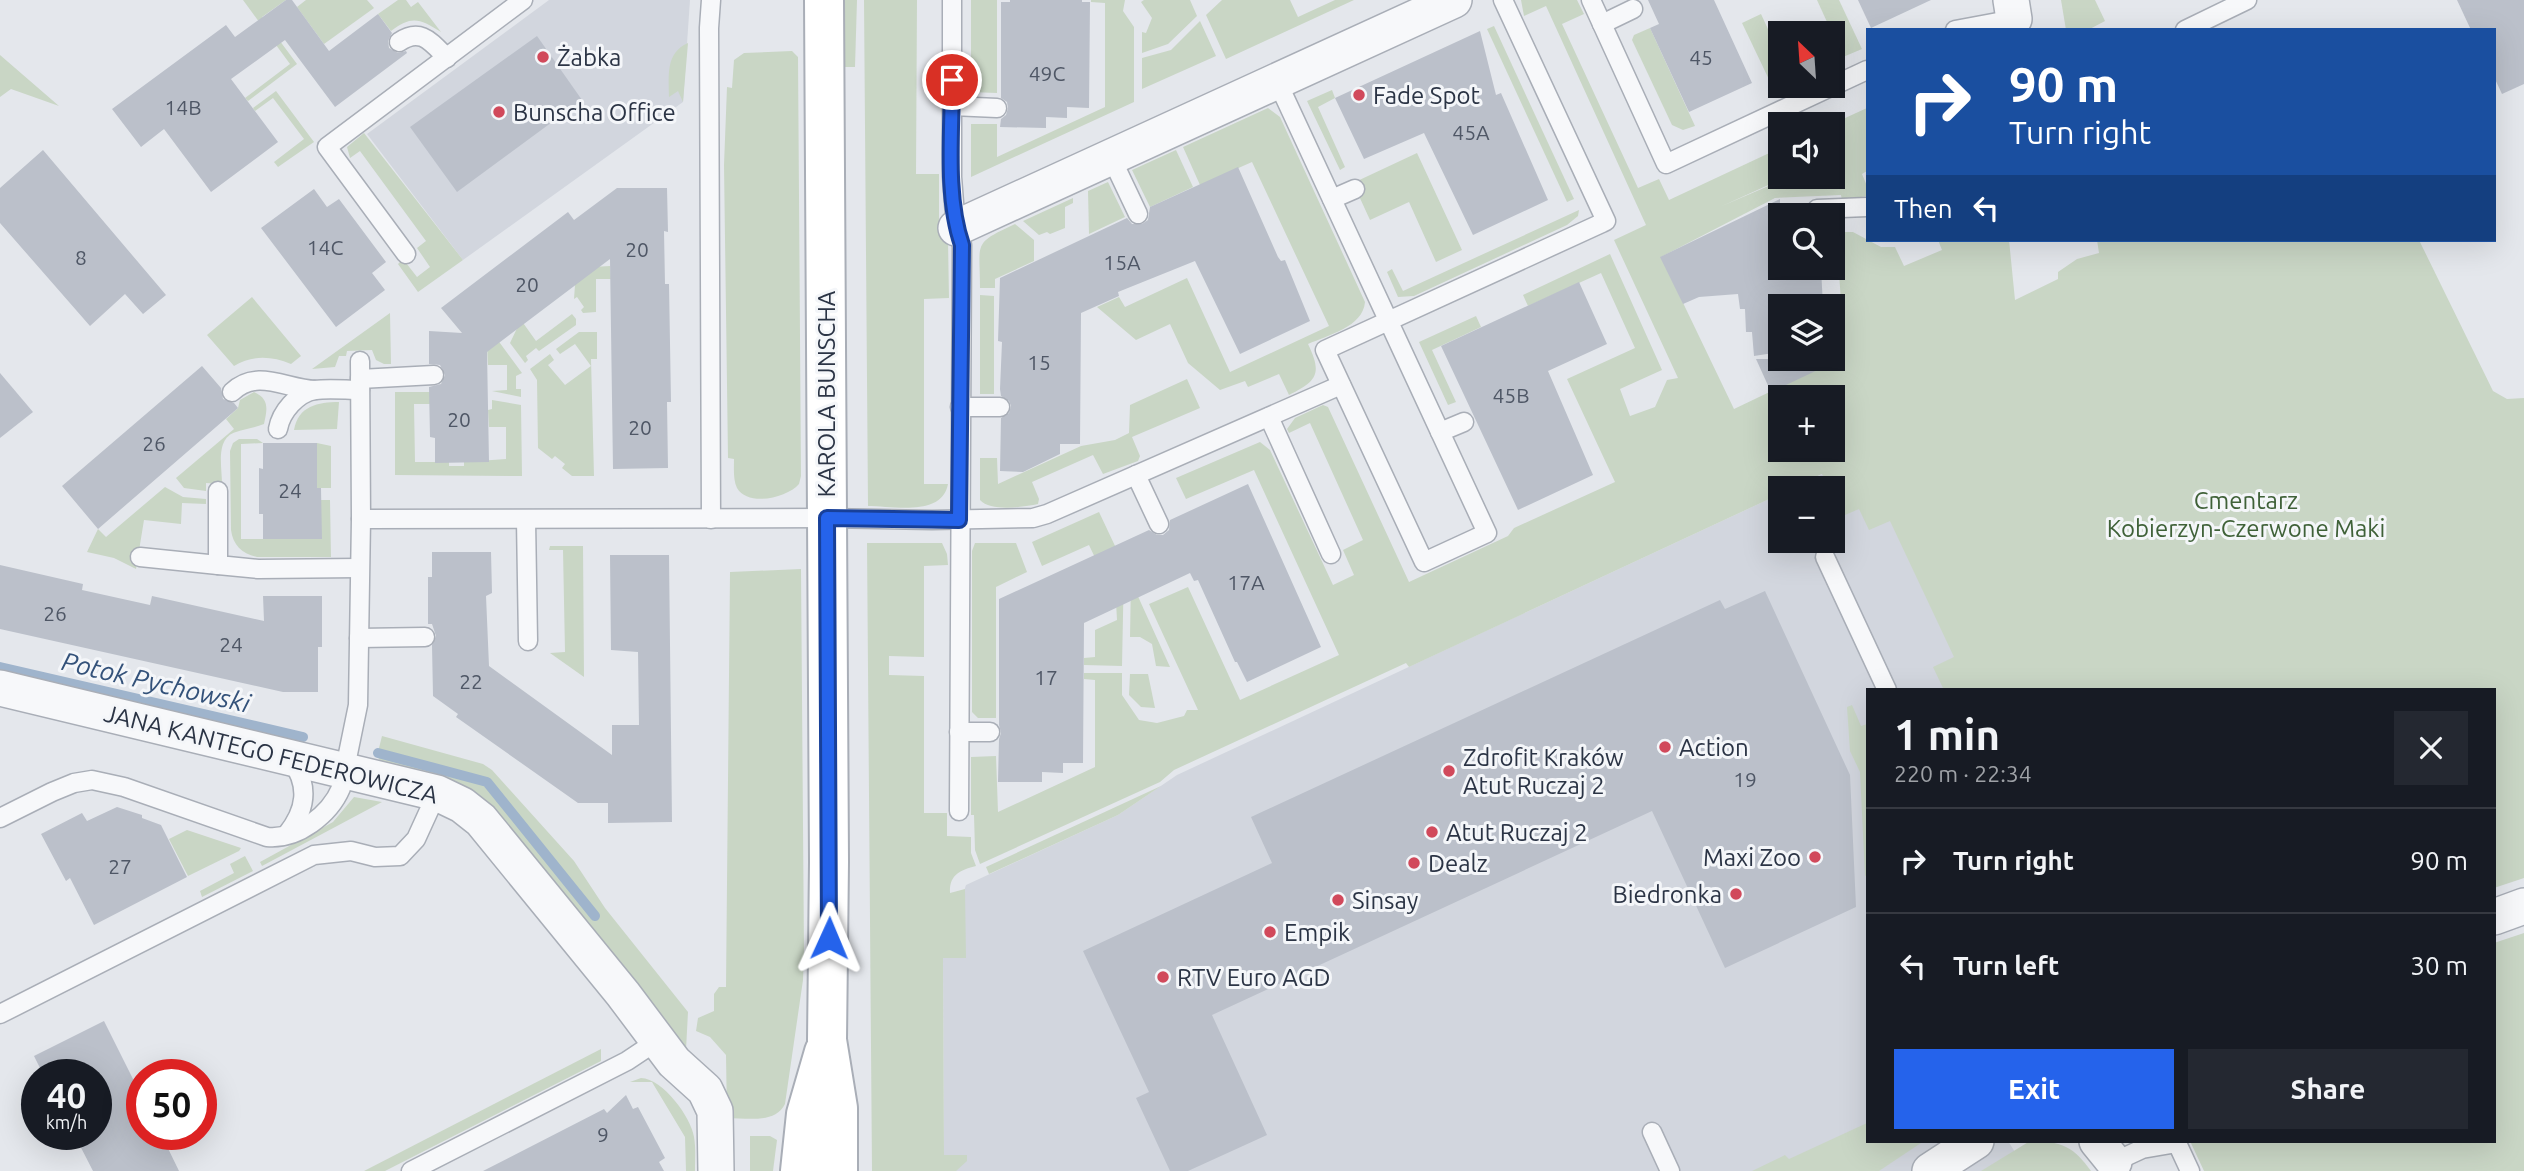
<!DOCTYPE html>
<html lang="en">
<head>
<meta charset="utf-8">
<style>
	:root { --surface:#171b24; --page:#242831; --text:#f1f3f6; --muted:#9ea1a6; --line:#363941; --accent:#2563eb }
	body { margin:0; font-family:Ubuntu,sans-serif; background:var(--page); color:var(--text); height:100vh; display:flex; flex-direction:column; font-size:26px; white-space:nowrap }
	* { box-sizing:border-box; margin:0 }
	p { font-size:23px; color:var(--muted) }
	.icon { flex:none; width:38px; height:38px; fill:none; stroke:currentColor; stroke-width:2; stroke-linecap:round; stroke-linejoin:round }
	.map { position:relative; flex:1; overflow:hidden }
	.panel { position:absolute; left:1866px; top:688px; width:630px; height:455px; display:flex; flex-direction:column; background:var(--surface); border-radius:0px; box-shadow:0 7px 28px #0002 }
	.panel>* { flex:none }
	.banner { position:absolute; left:1866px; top:28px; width:630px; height:214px; border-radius:0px; box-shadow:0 7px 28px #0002; background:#1a4fa0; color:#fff; overflow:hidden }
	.needle { width:46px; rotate:335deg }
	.buttons { position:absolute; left:1768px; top:21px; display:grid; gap:14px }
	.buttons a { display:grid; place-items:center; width:77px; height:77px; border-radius:0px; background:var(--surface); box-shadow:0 7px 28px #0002; font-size:35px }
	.speed { position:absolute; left:21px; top:1059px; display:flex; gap:14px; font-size:35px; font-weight:700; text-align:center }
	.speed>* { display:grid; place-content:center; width:91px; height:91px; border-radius:50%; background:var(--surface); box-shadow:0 7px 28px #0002; line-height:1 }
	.speed small { font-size:18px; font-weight:400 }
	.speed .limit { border:10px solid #d22; background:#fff; color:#111 }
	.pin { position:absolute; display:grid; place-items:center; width:60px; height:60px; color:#fff; margin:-30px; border:4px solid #fff; border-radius:50%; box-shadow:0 2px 7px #0007 }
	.me { position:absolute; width:77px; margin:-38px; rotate:1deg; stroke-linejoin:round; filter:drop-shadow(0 0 5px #0008) }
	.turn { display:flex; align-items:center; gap:24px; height:147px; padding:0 28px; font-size:32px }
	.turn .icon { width:91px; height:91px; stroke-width:2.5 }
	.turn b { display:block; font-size:49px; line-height:60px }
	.then { display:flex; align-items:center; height:66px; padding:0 28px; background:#0003; gap:14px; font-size:26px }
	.round { display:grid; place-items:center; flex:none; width:74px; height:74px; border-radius:0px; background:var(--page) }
	.head { display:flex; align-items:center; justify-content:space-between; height:119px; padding:0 28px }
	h1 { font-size:42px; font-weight:700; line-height:52px }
	.primary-button { display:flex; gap:14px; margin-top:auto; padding:14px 28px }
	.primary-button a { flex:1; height:80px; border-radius:0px; background:var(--accent); color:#fff; font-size:28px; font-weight:700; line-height:80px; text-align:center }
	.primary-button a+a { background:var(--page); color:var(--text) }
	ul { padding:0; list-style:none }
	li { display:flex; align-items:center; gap:21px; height:105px; padding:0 28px; border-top:2px solid var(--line) }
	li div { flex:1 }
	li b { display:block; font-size:26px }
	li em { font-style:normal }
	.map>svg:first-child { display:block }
</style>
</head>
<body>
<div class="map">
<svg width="2524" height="1171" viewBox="0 0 2524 1171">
	<rect width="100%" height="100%" fill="#e4e7ec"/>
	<g fill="#d2d6de">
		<path d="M549,0H690L683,102L463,260L367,134Z"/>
		<path d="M1921,449L2021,689L1867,690V1141H2008L2022,1163L2033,1171H949L944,1155L943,957L966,885L1118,815L1177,775L1780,494V541H1832V488H1791L1823,474Z"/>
	</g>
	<g fill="#c9d6c5" fill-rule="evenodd">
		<path d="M243,0H286L262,17L297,64L248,101L245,98L290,64Z"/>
		<path d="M306,0H367L374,8L324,44L297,7Z"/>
		<path d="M398,0H406L411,7L418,2L441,32C420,19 412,15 391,31L378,14Z"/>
		<path d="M844,0H857L855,67H843Z"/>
		<path d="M864,0H917L916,174H939V220L948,240L949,298L924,299V484H948C942,517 893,506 868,506Z"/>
		<path d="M971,0H997V93L971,92Z"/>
		<path d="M1091,0H1125L1123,11L1134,27V102L971,177V124H997V157L1105,107V3L1091,2Z"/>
		<path d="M1144,0H1190L1197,16L1168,44L1142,53V32L1146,33L1152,18L1141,2Z"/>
		<path d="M1222,0H1290L1298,17L1335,0H1354L1226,59L1206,15Z"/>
		<path d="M1521,0H1577L1584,14L1562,24L1638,188L1659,179L1669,200L1780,148V177H1786L1722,206L1789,177H1832V124L1867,108V171L1862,174L1867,186L1866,196L1842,201L1841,195L1775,198L1661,257L1734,409L1845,356L1837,246H1832V232H1853L1881,247H1895L1904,266L1942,250L1938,240H2009L2015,300L2058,279V272L2077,259L2099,253L2097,240H2419L2493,391L2507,399L2524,398V878L2494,888V690L1941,689L1943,688L1933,667L1954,657L1890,521L1869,530L1859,509L1838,518C1838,499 1831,489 1822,474L1791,488H1780V494L1409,667L1406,663L1174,770L1160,782L980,864L975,850L974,815H971V757L996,756L998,812L1095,767V680L1084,679V673H1122V695L1139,720L1157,723L1184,716L1187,710H1198L1149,604L1188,587L1240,700L1339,655L1254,470L1186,499L1176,478L1260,442L1270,450L1333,585L1354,575L1343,550L1363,540L1310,423L1289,433L1287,429L1295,418L1323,405L1328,407L1409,582L1508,536L1514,528L1615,482L1567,379L1635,348L1601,273L1528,306L1523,295L1610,254L1662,370L1620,389L1630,416L1655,407L1667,380L1678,378L1614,240L1646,225L1546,6L1524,16ZM1780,397H1832V450H1780Z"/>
		<path d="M1817,0H1839L1862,49L1843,57Z"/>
		<path d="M2061,0H2095L2105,21L2088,30H2066Z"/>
		<path d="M1761,14L1780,55V86H1782L1774,90L1742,23Z"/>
		<path d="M1200,21L1216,56L1142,89V58L1171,50Z"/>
		<path d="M1494,26L1574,199L1567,202L1487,29Z"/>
		<path d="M1650,28L1695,126L1683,130L1672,125L1632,40L1634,35Z"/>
		<path d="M688,43L683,102L678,91L669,97C669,76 665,53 688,43Z"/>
		<path d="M792,51L798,57L801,476L799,484C787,498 748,507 737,488C733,480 734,468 734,459L728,458L724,165L727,87L732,88L734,60L744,53Z"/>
		<path d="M0,55L59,106L11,89L0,97Z"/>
		<path d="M1332,90L1335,98L1318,107L1345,167L1340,170L1307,101Z"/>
		<path d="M276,91L314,142L278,167L274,162L304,139L273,98L255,111L253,108Z"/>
		<path d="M1268,108L1280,117L1365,302C1363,327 1328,335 1308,344C1322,373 1318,381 1289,395L1279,374L1248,387L1245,381L1220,390L1188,363L1170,324L1136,340L1097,307L1119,297L1125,307L1187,278L1230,372L1329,326L1252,162L1200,185L1183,147Z"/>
		<path d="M364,133L463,260L418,292L398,264L403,259L417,277L430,267L417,248L426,241L360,151L350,158L347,147Z"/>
		<path d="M1176,150L1193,187L1150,207L1132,170Z"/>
		<path d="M1417,153L1462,250L1436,262L1409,202L1370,220L1353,183Z"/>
		<path d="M1108,182L1125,217L1089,234L1088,191Z"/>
		<path d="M1073,198V203L1065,207V228L1050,234L1047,232L1039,235L1023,221Z"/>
		<path d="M1579,210L1578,216L1567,225L1414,296L1398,297L1387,272L1392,269L1403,291Z"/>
		<path d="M1015,224L1034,240V261L995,279V288H980C980,242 972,244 1015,224Z"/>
		<path d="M610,266L611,279H596V312L583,313L581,310L584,307L577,297L574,299L575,285L573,282L593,267Z"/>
		<path d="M980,295L994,296V394H980Z"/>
		<path d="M252,297L301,356L291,364C271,356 253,355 234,366L207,335Z"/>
		<path d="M390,313L391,364H384L376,360L372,350L347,351L346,356H339L335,367L312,369Z"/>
		<path d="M572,314L576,319V325L539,351L536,348L526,356L528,360L525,363L510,343L521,320L536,341Z"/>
		<path d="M1476,316L1481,327L1432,350L1456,402L1448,405L1419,342Z"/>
		<path d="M579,332H597V359H591L594,476H572L562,468L565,464L555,456L552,459L538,448L537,380L530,369L550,354L554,360L548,365L565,385L591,366L575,344L560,354L556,349Z"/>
		<path d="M497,339L522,373L516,376V389H521V397L492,391L507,390V365H488L487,346Z"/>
		<path d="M1187,379L1200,408L1132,437L1140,456L1138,461L1103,474L1093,455L1032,482L1039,499L1038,504C1023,507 991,512 980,500V458H997L998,484L1081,446L1115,440L1129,433L1130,405Z"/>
		<path d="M254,392C270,399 267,410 264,424C254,428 245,429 236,432C215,438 222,467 222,484L206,483V491L184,488L176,478L234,429L226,419L238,408L240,400Z"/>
		<path d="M395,392H430V404H414L415,462H449V466H464V462L506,459V427H489L488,410L492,409V400L521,405L522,476L395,475Z"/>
		<path d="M339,402L337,429L294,430C298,406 318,402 339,402Z"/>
		<path d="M239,439H257L263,443L241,444V539H321V500H330L331,557H257C242,554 233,545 231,530L230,451L233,443Z"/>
		<path d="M317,443L331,446V488H317Z"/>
		<path d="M165,487L183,497L206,499V504L182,503L181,524L144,520L136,569L114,558L87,552L98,529L106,537Z"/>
		<path d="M1099,512L1124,565L1122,666L1084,665V658L1095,657V630L1117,620L1116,602L1089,545L1042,566L1032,542Z"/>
		<path d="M867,543H942L947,554L948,565L924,566V657L889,656V675L924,676V813H947V836L971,837V853L976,866C960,870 949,875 950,893L965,889L966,958H943L944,1155H967V1161L956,1171H872Z"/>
		<path d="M975,543H1016L1027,572L996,587V718H978L972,712V551Z"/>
		<path d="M550,546H583L584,677L550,653L565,652L563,550H549Z"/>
		<path d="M801,569L804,953L803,980L785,1104C775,1124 747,1118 727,1118L726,1055L710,1037L696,1031L698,1018L714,1011V994L719,987H726L730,572Z"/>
		<path d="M1131,581L1170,667L1156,666L1152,644L1140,637H1130Z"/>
		<path d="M1130,674H1148L1155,708L1141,707L1129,695Z"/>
		<path d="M1852,705L1861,726L1867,724V875L1865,876L1860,772L1850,751L1847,707Z"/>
		<path d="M382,736L483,764L492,770L574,861L605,908L688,1012L686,1050L583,924L381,762L377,756Z"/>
		<path d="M1161,786L1118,815L989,874L986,867Z"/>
		<path d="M354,797L382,802L262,866L260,862L333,822Z"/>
		<path d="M187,830L241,848L239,851L188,876L169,839Z"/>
		<path d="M245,856L253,871L202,897L200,891L234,873L230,864Z"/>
		<path d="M2524,933V1171H2204L2190,1141H2494V943Z"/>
		<path d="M601,1049V1061L385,1171H364Z"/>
		<path d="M641,1078C663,1079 691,1117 694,1137C696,1148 695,1160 695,1171H686L685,1137L652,1082H630Z"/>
		<path d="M1867,1123V1141H1924L1879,1171H1752L1785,1155L1789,1159Z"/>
		<path d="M750,1136H770L777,1140L773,1171H750Z"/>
		<path d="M2030,1141C2061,1141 2073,1146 2091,1171H1981Z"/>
	</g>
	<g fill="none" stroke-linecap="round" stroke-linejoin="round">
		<g stroke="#9fb4cc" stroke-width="10">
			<path d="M0,667L303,737"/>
			<path d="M378,753L487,782L595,916"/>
		</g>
	</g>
	<g fill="#bbc0ca">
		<path d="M286,0H292L329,51L378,14L392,33L388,41L389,48L398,53L406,51L407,53L335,107L285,40L231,79L278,142L211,192L164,129L141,147L112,109L226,25L235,37Z"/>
		<path d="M1010,0H1082V2H1090L1089,108L1067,107V118L1046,117V128L1000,127L1001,119L1006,115L1008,108L1007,102L1001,98V2H1010Z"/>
		<path d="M1648,0H1714L1752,83L1689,112L1650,28L1659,24Z"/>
		<path d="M1858,0H1931L1871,28Z"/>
		<path d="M2457,0H2524V84L2502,94L2494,77V30H2471Z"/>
		<path d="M1480,31L1496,95L1501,93L1548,200L1473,235L1424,133L1364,159L1335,98Z"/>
		<path d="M537,36L582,100L457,192L410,127Z"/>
		<path d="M43,150L166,295L143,314L125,294L90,326L0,223V188Z"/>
		<path d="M1238,167L1278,257L1281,261L1285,260L1310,321L1240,354L1195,261L1118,292L1119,296L1081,313L1080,444H1060V454L1023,472L1000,471L1001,418L1009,413L1011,406L1009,401L1001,396L1000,389L1002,342L998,341L1000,278L1127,218L1132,224H1142L1148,220L1150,207Z"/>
		<path d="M617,188H667L668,232L664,231L665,284H669L671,402H667L668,468L613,469L610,259L487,352L489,462L435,463V438L430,437L429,387L441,384L445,375L440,365L429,364V331L462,333L441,308L568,212L574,220Z"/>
		<path d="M314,189L327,207L339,199L386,262L372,273L385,290L336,327L261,228Z"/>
		<path d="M1780,199V268H1821L1823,306H1780V352L1754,356L1752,332H1746L1745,309H1740L1738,294L1699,297L1683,304L1660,257Z"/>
		<path d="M1579,282L1607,344L1548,371L1593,475L1518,510L1441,346Z"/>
		<path d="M1756,359H1841L1771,392Z"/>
		<path d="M202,366L221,388L223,399L234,403L238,408L98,529L62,486Z"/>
		<path d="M0,373L33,412L0,438Z"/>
		<path d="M263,443H317V488H321L322,539H263V514H259V468L263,469Z"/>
		<path d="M1248,484L1321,647L1247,682L1237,662H1235L1198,580L1194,581L1190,573L1084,623L1083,763H1063V773L1042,772V782H998L999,739L1001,733L999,725V599L1149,530L1157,535H1163L1169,530L1170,520Z"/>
		<path d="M432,552H491L492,593L486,596L489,666L612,755V725H639L638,652L611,650L610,555H669L672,822L608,823V803H578L456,717L458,714L433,696L432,645L436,636L432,624H428V577H432Z"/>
		<path d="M0,565L83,584L82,590L150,605L152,596L264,621L263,596H322V647H318V692H283L0,629Z"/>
		<path d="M1765,591L1850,775L1856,907L1725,968L1652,811L1212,1015L1267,1135L1188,1171H1170L1136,1098L1149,1092L1083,951L1272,863L1251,817L1720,600L1725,609Z"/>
		<path d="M117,807L142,815V818L161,825L187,877L94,925L70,878L66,881L41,834L82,813L87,821Z"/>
		<path d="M104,1021L142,1097V1134H161L179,1171H93L74,1134H96V1074H43L34,1056Z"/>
		<path d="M626,1095L633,1109L638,1107L665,1158L659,1162L664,1171H483L604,1109L607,1113Z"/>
	</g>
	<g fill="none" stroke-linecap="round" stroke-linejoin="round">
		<g stroke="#a9aeb7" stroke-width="21">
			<g id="lane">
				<path d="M952,0V177L956,228L962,245L959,811"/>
				<path d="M1591,0L1666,164L1867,70"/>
				<path d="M1602,24L1633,9"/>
				<path d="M1955,30L2014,19L2015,23"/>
				<path d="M2185,30L2247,0"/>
				<path d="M399,42C421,27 431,42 447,58"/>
				<path d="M1277,81C1347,232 1417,382 1487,533L1424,562L1325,350L1602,223L1606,221L1503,0"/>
				<path d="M952,106L997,108"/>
				<path d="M1111,157L1138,214"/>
				<path d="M1332,199L1355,189"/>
				<path d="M1817,209L1867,207"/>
				<path d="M406,254L327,147L523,0"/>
				<path d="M360,361L361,519"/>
				<path d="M360,379L434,375"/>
				<path d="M232,392C257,368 286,389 315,390"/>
				<path d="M960,407H1000"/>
				<path d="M1269,417L1331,554"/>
				<path d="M278,429C281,412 297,393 315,390C329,388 346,390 360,390"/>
				<path d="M1440,432L1464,422"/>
				<path d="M1136,475L1159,524"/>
				<path d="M218,491V565L258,569L359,568"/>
				<path d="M711,519L709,28L711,0"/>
				<path d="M526,520L528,641"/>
				<path d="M140,557L218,565"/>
				<path d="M1825,557L1887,690"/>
				<path d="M359,638L425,637"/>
				<path d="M959,732H990"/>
				<path d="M0,818L52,792L74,783L92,780L124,787L267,837C298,840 330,814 341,788L358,705L361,519L826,518L932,520L1033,518L1047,514L1341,385"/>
				<path d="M287,834C306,810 310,786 291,760"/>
				<path d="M0,1014L314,855L351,851L375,857L400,856L416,839L437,793"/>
				<path d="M1652,1132L1670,1171"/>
				<path d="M2116,1166L2114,1162L2142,1149L2177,1143L2190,1171"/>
				<path d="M411,1171L627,1061L657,1041"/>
			</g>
		</g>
		<g stroke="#a9aeb7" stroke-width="38">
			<g id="street">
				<path d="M2011,0L2014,19"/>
				<path d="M956,228L1454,0"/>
				<path d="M0,688L437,793L462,805L481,820L623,994L674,1062L705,1090L715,1111L716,1171"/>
				<path d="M2494,917L2524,906"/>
				<path d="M2097,1141L2114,1162"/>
				<path d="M1930,1171L1976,1141"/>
			</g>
		</g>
		<g stroke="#a9aeb7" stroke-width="42">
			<g id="secondary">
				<path d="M824,0L829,862L827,1040L838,1108V1171"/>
				<path d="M800,1171L806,1114L824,1052"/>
			</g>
		</g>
		<use href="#lane" stroke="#f7f8fa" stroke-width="18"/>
		<use href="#street" stroke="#f7f8fa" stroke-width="35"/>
		<use href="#secondary" stroke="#fff" stroke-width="38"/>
	</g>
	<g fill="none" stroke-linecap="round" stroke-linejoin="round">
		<g stroke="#184099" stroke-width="18">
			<path id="route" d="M829,938L827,518L959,520L962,245C945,196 952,131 952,80"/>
		</g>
		<use href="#route" stroke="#2563eb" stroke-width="12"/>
	</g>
	<g fill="#d1495b" stroke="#f4f6f9" stroke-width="2.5">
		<circle cx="543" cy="57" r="7"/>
		<circle cx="1359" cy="95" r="7"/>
		<circle cx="499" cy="112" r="7"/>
		<circle cx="1665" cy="747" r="7"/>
		<circle cx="1449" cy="771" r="7"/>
		<circle cx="1432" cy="832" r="7"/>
		<circle cx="1815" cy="857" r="7"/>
		<circle cx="1414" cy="863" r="7"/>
		<circle cx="1736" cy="894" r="7"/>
		<circle cx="1338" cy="900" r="7"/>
		<circle cx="1270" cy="932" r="7"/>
		<circle cx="1163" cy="977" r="7"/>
	</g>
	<g text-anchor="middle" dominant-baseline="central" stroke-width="6" stroke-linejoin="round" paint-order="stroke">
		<g font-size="21" fill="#4f5766">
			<text x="1701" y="57">45</text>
			<text x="1047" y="73">49C</text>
			<text x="183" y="107">14B</text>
			<text x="1471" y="132">45A</text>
			<text x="325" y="247">14C</text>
			<text x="637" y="249">20</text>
			<text x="81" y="257">8</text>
			<text x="1122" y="262">15A</text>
			<text x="527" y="284">20</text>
			<text x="1039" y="362">15</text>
			<text x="1511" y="395">45B</text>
			<text x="459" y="419">20</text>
			<text x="640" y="427">20</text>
			<text x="154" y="443">26</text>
			<text x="290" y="490">24</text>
			<text x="1246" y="582">17A</text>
			<text x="55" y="613">26</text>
			<text x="231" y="644">24</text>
			<text x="1046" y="677">17</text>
			<text x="471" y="681">22</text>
			<text x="1745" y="779">19</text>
			<text x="120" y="866">27</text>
			<text x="603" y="1134">9</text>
		</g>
		<g font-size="24" fill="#2b3445" stroke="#f4f6f9" text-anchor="start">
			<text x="557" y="57">Żabka</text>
			<text x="1373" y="95">Fade Spot</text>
			<text x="513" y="112">Bunscha Office</text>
			<text x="1679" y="747">Action</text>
			<text x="1463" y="757">Zdrofit Kraków<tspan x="1463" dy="28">Atut Ruczaj 2</tspan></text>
			<text x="1446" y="832">Atut Ruczaj 2</text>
			<text x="1801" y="857" text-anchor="end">Maxi Zoo</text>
			<text x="1428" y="863">Dealz</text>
			<text x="1722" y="894" text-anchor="end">Biedronka</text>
			<text x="1352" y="900">Sinsay</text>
			<text x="1284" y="932">Empik</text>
			<text x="1177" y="977">RTV Euro AGD</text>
		</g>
		<g font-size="24" fill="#2b3445" stroke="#f4f6f9">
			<text transform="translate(826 394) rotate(-90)">KAROLA BUNSCHA</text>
			<text transform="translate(271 754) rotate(14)">JANA KANTEGO FEDEROWICZA</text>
		</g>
		<g font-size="24" fill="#3f6138" stroke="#f4f6f9">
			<text x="2246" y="500">Cmentarz<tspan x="2246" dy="28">Kobierzyn-Czerwone Maki</tspan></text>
		</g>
		<g font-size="26" font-style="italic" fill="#34527a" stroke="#f4f6f9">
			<text transform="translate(156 682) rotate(13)">Potok Pychowski</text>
		</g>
	</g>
</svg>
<div class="buttons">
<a><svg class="needle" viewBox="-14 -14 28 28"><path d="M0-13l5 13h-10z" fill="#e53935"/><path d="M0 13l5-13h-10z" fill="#9ea1a6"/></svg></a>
<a><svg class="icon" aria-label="sound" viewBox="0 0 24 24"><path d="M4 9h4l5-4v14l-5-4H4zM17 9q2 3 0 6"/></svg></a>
<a><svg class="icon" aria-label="search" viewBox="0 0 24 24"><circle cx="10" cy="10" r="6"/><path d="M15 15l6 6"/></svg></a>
<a><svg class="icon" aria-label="layers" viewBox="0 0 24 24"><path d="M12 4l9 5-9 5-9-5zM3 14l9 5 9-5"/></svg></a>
<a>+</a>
<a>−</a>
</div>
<div class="speed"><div>40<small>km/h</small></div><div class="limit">50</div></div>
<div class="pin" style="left:952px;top:80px;background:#d93025"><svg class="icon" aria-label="arrive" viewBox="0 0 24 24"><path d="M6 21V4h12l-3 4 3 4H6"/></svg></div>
<svg class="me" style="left:829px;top:938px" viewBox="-20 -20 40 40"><path d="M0-17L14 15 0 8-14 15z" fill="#2563eb" stroke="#fff" stroke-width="4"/></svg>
<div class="banner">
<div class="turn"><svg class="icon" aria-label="right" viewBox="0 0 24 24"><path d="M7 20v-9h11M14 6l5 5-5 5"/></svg><div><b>90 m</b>Turn right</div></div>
<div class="then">Then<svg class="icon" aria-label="left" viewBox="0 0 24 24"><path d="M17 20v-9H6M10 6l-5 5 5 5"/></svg></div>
</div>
<section class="panel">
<div class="head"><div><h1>1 min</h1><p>220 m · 22:34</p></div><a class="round"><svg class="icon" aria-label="close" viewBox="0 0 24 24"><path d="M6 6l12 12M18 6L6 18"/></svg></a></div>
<ul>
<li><svg class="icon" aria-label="right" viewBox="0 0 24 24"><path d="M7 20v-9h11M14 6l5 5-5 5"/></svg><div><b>Turn right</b></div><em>90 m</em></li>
<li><svg class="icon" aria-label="left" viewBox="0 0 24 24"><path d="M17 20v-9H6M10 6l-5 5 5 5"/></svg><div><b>Turn left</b></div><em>30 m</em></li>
</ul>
<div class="primary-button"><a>Exit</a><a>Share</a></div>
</section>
</div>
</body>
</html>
